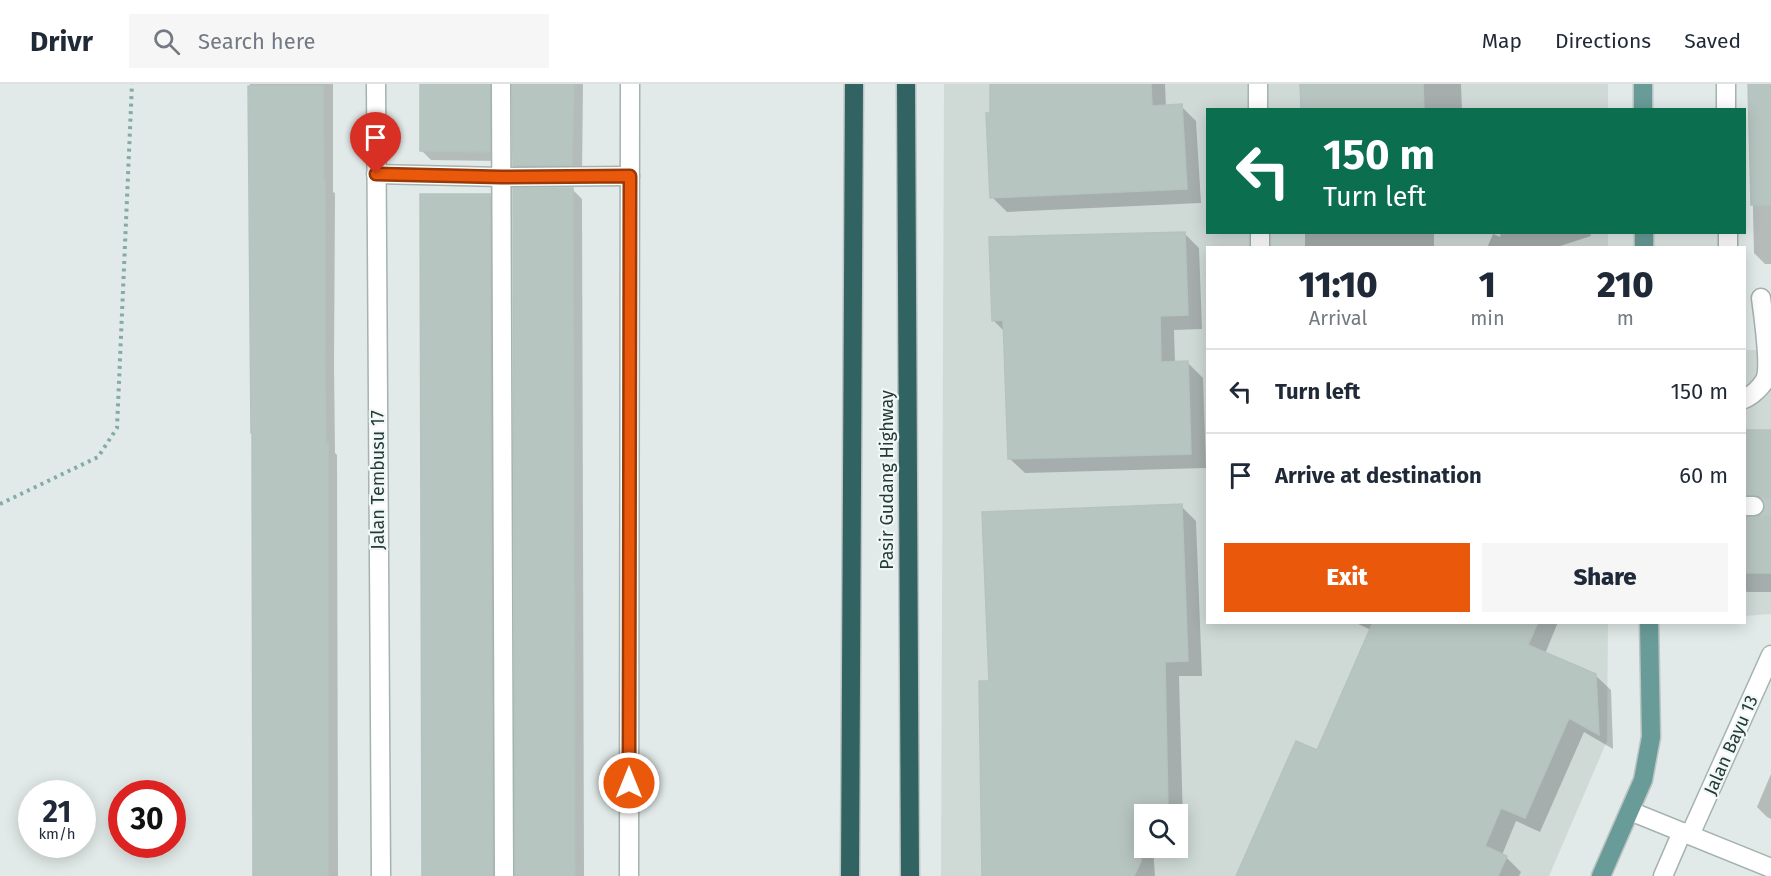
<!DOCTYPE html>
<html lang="en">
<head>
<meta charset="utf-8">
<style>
	:root { --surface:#fff; --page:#f6f6f7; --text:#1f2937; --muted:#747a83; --line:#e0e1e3; --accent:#ea580c }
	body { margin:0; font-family:"Fira Sans",sans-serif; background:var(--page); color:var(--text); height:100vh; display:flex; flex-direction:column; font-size:22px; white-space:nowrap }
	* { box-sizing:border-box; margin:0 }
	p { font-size:20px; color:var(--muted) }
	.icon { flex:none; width:33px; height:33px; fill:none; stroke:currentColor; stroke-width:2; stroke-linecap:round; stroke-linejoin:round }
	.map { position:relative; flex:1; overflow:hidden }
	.side { position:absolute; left:1206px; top:162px; width:540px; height:378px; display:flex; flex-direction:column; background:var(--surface); border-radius:0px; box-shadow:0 3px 15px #0003 }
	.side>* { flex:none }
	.hud { position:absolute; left:1206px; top:24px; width:540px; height:126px; border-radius:0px; box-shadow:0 3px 15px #0003; background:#0b6e4f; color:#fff; overflow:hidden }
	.controls { position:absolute; left:1134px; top:720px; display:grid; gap:12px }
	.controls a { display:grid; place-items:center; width:54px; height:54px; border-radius:0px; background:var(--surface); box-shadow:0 3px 15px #0003; font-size:30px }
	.speed { position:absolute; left:18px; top:696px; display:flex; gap:12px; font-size:30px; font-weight:700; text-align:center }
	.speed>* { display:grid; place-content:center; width:78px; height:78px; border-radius:50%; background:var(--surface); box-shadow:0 3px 15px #0003; line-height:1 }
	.speed small { font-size:15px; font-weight:400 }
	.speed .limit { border:9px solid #d22; background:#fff; color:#111 }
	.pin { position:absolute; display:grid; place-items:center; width:51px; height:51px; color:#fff; margin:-62px -26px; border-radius:50% 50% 50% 0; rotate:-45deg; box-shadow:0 0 6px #0007 }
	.pin .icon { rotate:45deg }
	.me { position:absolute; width:66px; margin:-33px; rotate:0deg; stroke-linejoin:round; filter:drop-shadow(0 0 4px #0008) }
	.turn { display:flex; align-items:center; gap:21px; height:126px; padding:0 18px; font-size:27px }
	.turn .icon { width:78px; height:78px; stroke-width:2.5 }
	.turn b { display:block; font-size:42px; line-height:51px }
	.eta { display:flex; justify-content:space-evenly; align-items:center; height:102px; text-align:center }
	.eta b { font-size:36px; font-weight:800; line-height:42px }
	.action { display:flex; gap:12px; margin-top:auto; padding:12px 18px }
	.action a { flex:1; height:69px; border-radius:0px; background:var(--accent); color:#fff; font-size:24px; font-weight:800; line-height:69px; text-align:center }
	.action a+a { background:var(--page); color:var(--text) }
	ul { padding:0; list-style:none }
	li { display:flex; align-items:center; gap:18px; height:84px; padding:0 18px; border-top:2px solid var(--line) }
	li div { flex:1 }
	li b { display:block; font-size:22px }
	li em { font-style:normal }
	header { display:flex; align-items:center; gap:36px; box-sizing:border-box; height:84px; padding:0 30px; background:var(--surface); border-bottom:2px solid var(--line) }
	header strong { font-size:28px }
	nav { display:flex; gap:33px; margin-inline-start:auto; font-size:21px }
	.search { width:420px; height:54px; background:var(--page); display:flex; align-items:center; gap:15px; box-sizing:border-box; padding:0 21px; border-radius:0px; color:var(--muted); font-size:22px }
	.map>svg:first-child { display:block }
</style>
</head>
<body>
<header>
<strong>Drivr</strong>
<div class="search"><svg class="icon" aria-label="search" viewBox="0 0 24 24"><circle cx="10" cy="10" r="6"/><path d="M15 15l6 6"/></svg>Search here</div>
<nav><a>Map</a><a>Directions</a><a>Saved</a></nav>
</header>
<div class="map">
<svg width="1771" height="792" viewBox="0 0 1771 792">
	<rect width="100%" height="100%" fill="#e1eae8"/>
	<g fill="#cfdad7" fill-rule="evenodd">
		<path d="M944,0H1608V25L1208,26V148L1608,149V164H1208V538L1608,539L1607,657L1549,792H941ZM1144,730H1178V764H1144Z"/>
		<path d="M1744,266H1771V530L1745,532Z"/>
	</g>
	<g fill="#0003">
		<path d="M250,0H333V108L335,109L334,282L335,369L337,371L338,792H255Z"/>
		<path d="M422,0H506L500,77L431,76L421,66Z"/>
		<path d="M514,0H583L582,91H524L514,81Z"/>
		<path d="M991,0H1165L1166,23L1181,22L1196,37L1201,119L1007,128L992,113Z"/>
		<path d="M1302,0H1461L1462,26H1302Z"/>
		<path d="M1750,0H1771V180H1765L1754,169Z"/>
		<path d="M1555,24H1573L1574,26H1554Z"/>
		<path d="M572,105L582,115L584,792H517Z"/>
		<path d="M490,112L500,122L502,792H423Z"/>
		<rect x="1305" y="148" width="129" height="16"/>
		<path d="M1501,148H1590L1591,152L1554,164H1487L1493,150L1500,153Z"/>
		<path d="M1184,149L1199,164L1202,245L1174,246L1175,279H1188L1203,294L1206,384L1025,389L1010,375L1005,248L993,236Z"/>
		<path d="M1744,347H1771V508H1747L1744,505V435L1756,434L1744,422Z"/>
		<path d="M1181,422L1196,437L1202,592H1179L1183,738L1178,739V730H1144V764H1153L1155,792H983L991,599Z"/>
		<path d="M1354,538H1558L1545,570L1595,591L1611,606L1613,665L1584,648L1540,748L1516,737L1502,771L1506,773L1521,788L1519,792H1238L1317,668L1371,546Z"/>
		<path d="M1771,690V735L1767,733L1757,723Z"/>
	</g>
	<g fill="#b7c5c1" stroke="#b4c3c0" stroke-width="1.5">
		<path d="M420,0H490V68L420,67Z"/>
		<path d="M512,0H574L572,81L513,82Z"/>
		<path d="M990,0H1151L1152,22L1182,20L1187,105L990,114L986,29H990Z"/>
		<path d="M1300,0H1423L1424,26H1301Z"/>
		<path d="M1748,0H1771V121H1751Z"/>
		<path d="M248,2H323L324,97H325V271L326,359H328V792H253L252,349H251Z"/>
		<path d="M513,104H573L575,792H515Z"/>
		<path d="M420,110H490L493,792H422Z"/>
		<path d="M1185,148L1188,231L1160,232L1161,278L1188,277L1191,370L1008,375L1003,236L992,237L989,153Z"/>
		<path d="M1744,346H1771V489H1744V433L1759,432L1763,428L1765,423L1763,416L1759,412L1744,411Z"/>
		<path d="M1182,420L1188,577L1165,578L1168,724L1138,727L1141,777L1134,792H982L979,597H989L982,428Z"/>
		<path d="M1373,538H1538L1528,561L1596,590L1599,651L1569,634L1525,734L1501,724L1485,762L1507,772L1498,792H1236L1296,657L1317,666Z"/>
	</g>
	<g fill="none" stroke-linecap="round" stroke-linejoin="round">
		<path stroke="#bbc7c5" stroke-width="18" stroke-dasharray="18 9" stroke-linecap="butt" d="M1754,422L1771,423"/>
		<g stroke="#a4b2b0" stroke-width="21">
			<g id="minor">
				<path d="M376,0L381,792"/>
				<path d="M501,0L504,792"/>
				<path d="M1258,0V26"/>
				<path d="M1726,0V26"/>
				<path d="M376,90L501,93L630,92"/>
				<path d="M1260,148V164"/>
				<path d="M1728,148V164"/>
				<path d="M1744,315C1752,312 1761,303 1765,296C1771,283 1763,230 1761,214"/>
				<path d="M1744,422H1754"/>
				<path d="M1630,727L1771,784"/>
				<path d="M1690,751L1771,571"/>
				<path d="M629,792L630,0"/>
				<path d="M1663,792L1682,748"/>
			</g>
		</g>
		<g stroke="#bdc4c3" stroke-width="21">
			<g id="major">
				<path d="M1643,0V26"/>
				<path d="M1644,148V164"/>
				<path d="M1601,792L1643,696L1651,653L1649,538"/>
			</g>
		</g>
		<g stroke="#bdc4c3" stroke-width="21">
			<g id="highway">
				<path d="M906,0L910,792"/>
				<path d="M850,792L854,0"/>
			</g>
		</g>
		<path stroke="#84aba6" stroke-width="4" stroke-dasharray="3 4.5" stroke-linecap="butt" d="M0,420L98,373L117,344L132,0"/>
		<use href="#minor" stroke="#fff" stroke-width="18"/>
		<use href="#major" stroke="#699c98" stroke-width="18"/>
		<use href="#highway" stroke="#316362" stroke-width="18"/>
	</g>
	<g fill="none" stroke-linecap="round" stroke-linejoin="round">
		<g stroke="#983908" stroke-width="15">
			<path id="route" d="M376,90L501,93L630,92L629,699"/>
		</g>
		<use href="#route" stroke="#ea580c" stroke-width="10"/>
	</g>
	<g text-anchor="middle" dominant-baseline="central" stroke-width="4.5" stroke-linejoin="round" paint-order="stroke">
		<g font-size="18" fill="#233a38" stroke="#f1f7f5">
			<text transform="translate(378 396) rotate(-90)">Jalan Tembusu 17</text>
			<text transform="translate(887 396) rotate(-90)">Pasir Gudang Highway</text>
			<text transform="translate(1731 661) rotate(-66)">Jalan Bayu 13</text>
		</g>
	</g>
</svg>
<div class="controls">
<a><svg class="icon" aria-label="search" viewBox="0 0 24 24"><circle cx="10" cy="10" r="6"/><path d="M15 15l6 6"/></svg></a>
</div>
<div class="speed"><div>21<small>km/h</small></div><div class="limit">30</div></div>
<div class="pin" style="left:376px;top:90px;background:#d93025"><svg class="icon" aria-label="arrive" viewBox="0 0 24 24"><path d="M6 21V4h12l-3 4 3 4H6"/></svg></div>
<svg class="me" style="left:629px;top:699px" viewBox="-20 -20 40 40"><circle r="17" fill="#ea580c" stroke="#fff" stroke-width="3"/><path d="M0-11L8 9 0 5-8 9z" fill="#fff"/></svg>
<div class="hud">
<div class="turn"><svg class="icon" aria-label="left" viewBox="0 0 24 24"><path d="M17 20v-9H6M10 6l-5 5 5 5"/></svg><div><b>150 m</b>Turn left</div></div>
</div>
<section class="side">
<div class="eta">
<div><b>11:10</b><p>Arrival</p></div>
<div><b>1</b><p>min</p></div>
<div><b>210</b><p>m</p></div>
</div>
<ul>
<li><svg class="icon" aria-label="left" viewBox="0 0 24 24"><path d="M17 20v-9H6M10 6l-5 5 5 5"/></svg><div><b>Turn left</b></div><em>150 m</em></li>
<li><svg class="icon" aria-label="arrive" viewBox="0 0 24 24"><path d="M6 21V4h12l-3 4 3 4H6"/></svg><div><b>Arrive at destination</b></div><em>60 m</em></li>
</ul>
<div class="action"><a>Exit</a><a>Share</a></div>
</section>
</div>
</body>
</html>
